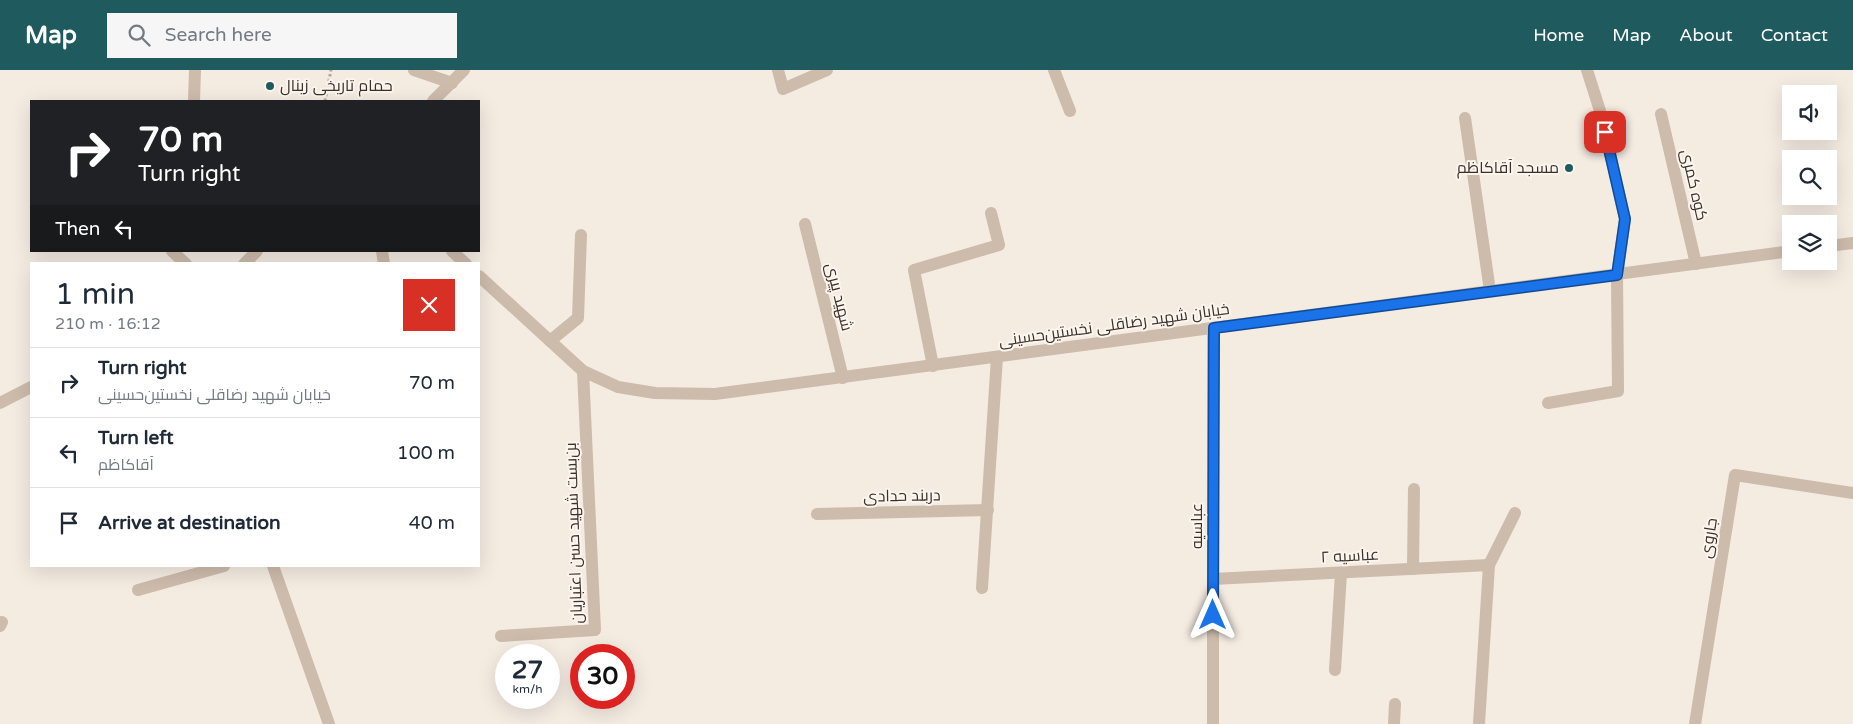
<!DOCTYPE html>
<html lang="en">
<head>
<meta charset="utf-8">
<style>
	:root { --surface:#fff; --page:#f6f6f7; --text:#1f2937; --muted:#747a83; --line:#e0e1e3; --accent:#1f5a5e }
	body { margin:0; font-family:"Varela Round",Cairo,sans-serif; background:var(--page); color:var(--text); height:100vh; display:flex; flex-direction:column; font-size:19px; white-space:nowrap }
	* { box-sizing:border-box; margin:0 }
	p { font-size:16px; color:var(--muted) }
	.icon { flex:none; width:28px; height:28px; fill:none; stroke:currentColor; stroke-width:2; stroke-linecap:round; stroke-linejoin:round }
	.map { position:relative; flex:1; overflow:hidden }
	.details { position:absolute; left:30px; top:192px; width:450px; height:305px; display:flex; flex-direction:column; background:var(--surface); border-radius:0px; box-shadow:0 5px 20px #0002 }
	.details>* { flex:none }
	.banner { position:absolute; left:30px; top:30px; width:450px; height:152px; border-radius:0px; box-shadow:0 5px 20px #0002; background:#202124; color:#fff; overflow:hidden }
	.buttons { position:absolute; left:1782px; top:15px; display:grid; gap:10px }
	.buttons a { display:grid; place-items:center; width:55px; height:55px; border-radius:0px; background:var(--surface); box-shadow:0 5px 20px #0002; font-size:25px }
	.speed { position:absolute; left:495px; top:574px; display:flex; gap:10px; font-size:25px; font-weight:700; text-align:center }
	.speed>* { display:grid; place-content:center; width:65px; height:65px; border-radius:50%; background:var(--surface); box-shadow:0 5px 20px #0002; line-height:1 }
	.speed small { font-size:12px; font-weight:400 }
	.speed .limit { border:8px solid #d22; background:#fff; color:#111 }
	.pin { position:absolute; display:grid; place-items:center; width:42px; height:42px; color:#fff; margin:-21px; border-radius:10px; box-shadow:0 2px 8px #0006 }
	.me { position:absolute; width:55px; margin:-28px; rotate:0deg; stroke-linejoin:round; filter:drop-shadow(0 0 4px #0008) }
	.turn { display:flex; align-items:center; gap:18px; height:105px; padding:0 25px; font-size:22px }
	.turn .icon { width:65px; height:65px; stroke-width:2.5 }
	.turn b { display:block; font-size:35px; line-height:42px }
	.then { display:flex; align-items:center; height:48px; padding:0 25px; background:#0003; gap:10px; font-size:19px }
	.round { display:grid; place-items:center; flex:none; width:52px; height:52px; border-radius:0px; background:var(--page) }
	.head { display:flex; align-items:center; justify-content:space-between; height:85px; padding:0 25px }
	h1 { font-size:30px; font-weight:600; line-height:38px }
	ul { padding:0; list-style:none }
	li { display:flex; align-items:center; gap:15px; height:70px; padding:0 25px; border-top:1px solid var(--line) }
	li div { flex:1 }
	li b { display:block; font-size:19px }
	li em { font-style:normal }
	header { display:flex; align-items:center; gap:30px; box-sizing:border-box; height:70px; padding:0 25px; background:var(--accent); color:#fff }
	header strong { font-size:24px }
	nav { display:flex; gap:28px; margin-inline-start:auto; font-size:18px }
	.search { width:350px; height:45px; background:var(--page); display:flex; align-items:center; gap:12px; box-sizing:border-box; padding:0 18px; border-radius:0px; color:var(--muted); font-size:19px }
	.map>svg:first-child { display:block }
</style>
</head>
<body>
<header>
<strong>Map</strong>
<div class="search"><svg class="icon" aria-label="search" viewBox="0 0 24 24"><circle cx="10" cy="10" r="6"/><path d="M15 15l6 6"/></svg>Search here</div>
<nav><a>Home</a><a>Map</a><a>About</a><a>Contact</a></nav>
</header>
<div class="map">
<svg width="1853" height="654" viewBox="0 0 1853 654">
	<rect width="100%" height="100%" fill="#f4ebe1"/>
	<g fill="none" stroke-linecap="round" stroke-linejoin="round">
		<path stroke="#b9a596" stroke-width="3" stroke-dasharray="2.5 2.5" stroke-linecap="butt" d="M325,31L331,0"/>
		<g stroke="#cdbbac" stroke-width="12">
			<path d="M414,0L452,13"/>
			<path d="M778,0L783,19L827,0"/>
			<path d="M1054,0L1070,41"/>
			<path d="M194,31L195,0"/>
			<path d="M433,31L464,0"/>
			<path d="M1661,44L1696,194"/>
			<path d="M1465,48L1490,221"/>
			<path d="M805,154L843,308"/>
			<path d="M1829,176L1853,173"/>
			<path d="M172,181L186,194"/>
			<path d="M382,181L384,194"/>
			<path d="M452,181L466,194"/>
			<path d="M244,194L257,181"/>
			<path d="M479,206L583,301L618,317L655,323L715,324L1791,181"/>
			<path d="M550,271L578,248L581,165"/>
			<path d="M933,296L914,200L999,175L991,143"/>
			<path d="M0,333L31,317"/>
			<path d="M1548,333L1618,321L1617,205L1625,149L1601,44L1587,0"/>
			<path d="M817,444L988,440"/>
			<path d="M273,496L329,654"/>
			<path d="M1413,499L1414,419"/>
			<path d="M1213,509L1489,495"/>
			<path d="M982,518L997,287"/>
			<path d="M138,520L224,496"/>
			<path d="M0,556L2,552"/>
			<path d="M501,566L595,560L583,301"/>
			<path d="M1335,600L1341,503"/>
			<path d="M1213,654V258"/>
			<path d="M1394,654L1395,634"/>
			<path d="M1479,654L1489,495L1515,443"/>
			<path d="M1695,654L1735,405L1853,423"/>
		</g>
	</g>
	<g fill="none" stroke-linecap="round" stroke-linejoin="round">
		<g stroke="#114b97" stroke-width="12">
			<path id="route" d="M1213,545L1214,258L1617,205L1625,149L1605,62"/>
		</g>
		<use href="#route" stroke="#1a73e8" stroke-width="9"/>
	</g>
	<g fill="#1f5a5e" stroke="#fbf5ee" stroke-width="2">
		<circle cx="270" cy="16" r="5"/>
		<circle cx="1569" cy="98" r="5"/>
	</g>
	<g text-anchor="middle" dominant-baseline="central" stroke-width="4" stroke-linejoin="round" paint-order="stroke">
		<g font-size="16" fill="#3b302b" stroke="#fbf5ee" text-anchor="start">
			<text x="280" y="16">حمام تاریخی زینال</text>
			<text x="1559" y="98" text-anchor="end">مسجد آقاکاظم</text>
		</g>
		<g font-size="16" fill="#3b302b" stroke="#fbf5ee">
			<text transform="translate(1694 115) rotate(77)">کوه کمری</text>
			<text transform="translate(839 227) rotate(76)">شهید پیری</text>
			<text transform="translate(1114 255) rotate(-8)">خیابان شهید رضاقلی نخستین‌حسینی</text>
			<text transform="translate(902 426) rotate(-1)">دربند حدادی</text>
			<text transform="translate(1197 456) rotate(-90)">عباسیه</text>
			<text transform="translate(574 463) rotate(-92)">بن‌بست شهید حسن اعتباریان</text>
			<text transform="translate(1709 468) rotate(-81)">جاروی</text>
			<text transform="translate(1350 486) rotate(-3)">عباسیه ۲</text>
		</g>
	</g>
</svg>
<div class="buttons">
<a><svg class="icon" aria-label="sound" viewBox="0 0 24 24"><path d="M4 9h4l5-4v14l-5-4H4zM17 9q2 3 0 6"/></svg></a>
<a><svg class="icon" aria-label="search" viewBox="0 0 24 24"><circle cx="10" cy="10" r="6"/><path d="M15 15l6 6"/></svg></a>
<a><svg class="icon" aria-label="layers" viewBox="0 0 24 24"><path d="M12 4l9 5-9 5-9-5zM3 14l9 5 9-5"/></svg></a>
</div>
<div class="speed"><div>27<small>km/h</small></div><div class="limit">30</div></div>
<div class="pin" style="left:1605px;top:62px;background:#d93025"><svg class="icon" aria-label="arrive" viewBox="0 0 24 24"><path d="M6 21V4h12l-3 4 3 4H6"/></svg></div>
<svg class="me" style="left:1213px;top:545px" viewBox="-20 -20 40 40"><path d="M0-17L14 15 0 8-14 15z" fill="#1a73e8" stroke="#fff" stroke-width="4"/></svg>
<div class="banner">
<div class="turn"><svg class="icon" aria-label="right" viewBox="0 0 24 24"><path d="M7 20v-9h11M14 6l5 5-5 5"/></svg><div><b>70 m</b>Turn right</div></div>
<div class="then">Then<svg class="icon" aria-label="left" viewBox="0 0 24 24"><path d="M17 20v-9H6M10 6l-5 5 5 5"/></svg></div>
</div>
<section class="details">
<div class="head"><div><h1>1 min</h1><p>210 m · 16:12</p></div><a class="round" style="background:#d93025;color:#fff"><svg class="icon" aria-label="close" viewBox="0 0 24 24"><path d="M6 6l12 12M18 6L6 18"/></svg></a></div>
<ul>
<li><svg class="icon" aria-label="right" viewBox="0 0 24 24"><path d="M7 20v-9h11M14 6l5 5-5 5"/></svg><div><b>Turn right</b><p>خیابان شهید رضاقلی نخستین‌حسینی</p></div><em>70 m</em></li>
<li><svg class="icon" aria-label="left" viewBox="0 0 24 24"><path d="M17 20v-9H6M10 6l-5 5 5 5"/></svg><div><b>Turn left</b><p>آقاکاظم</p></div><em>100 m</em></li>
<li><svg class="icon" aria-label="arrive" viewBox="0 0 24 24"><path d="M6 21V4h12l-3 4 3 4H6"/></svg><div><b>Arrive at destination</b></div><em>40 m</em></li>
</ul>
</section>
</div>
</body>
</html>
